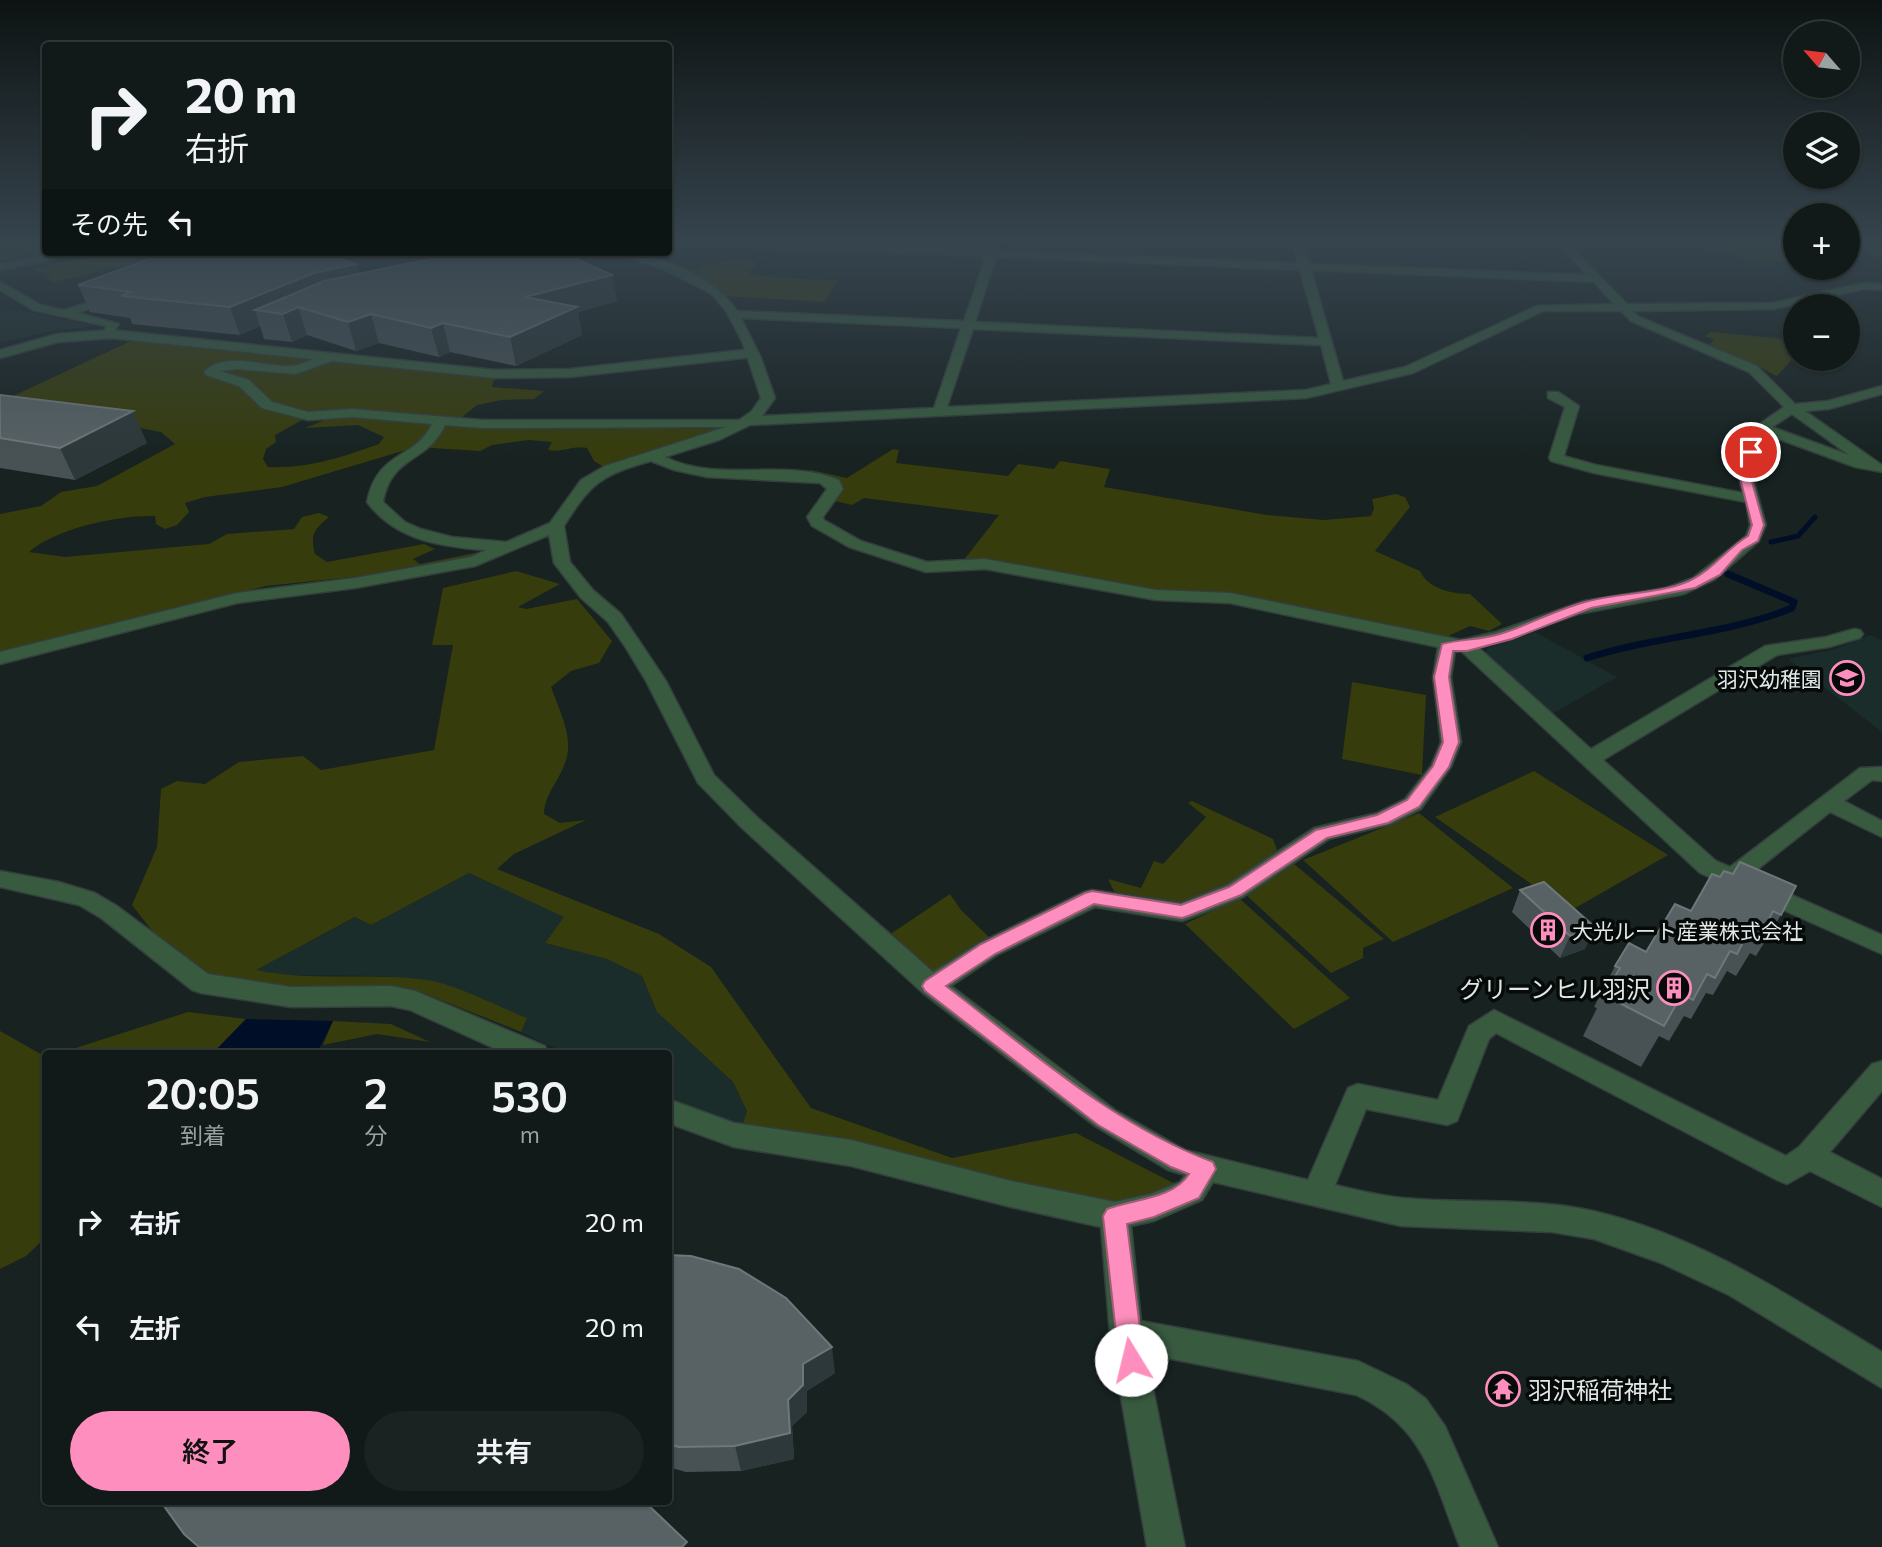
<!DOCTYPE html>
<html lang="ja">
<head>
<meta charset="utf-8">
<style>
	:root { --surface:#111a19; --page:#1a2322; --text:#f1f3f6; --muted:#9ca1a2; --line:#303838; --accent:#fe8ebd }
	body { margin:0; font-family:Commissioner,"Noto Sans JP",sans-serif; background:var(--page); color:var(--text); height:100vh; display:flex; flex-direction:column; font-size:26px; white-space:nowrap }
	* { box-sizing:border-box; margin:0 }
	p { font-size:23px; color:var(--muted) }
	.icon { flex:none; width:38px; height:38px; fill:none; stroke:currentColor; stroke-width:2; stroke-linecap:round; stroke-linejoin:round }
	.map { position:relative; flex:1; overflow:hidden }
	.side { position:absolute; left:42px; top:1050px; width:630px; height:455px; display:flex; flex-direction:column; background:var(--surface); border-radius:7px; box-shadow:0 2px 5px #0004,0 0 0 2px var(--line) }
	.side>* { flex:none }
	.hud { position:absolute; left:42px; top:42px; width:630px; height:214px; border-radius:7px; box-shadow:0 2px 5px #0004,0 0 0 2px var(--line); background:#111a19; color:var(--text); overflow:hidden }
	.needle { width:46px; rotate:298deg }
	.tools { position:absolute; left:1783px; top:21px; display:grid; gap:14px }
	.tools a { display:grid; place-items:center; width:77px; height:77px; border-radius:50%; background:var(--surface); box-shadow:0 2px 5px #0004,0 0 0 2px var(--line); font-size:35px }
	.pin { position:absolute; display:grid; place-items:center; width:60px; height:60px; color:#fff; margin:-30px; border:4px solid #fff; border-radius:50%; box-shadow:0 2px 7px #0007 }
	.me { position:absolute; width:77px; margin:-38px; rotate:351deg; stroke-linejoin:round; filter:drop-shadow(0 0 5px #0008) }
	.turn { display:flex; align-items:center; gap:24px; height:147px; padding:0 28px; font-size:32px }
	.turn .icon { width:91px; height:91px; stroke-width:2.5 }
	.turn b { display:block; font-size:49px; line-height:60px }
	.then { display:flex; align-items:center; height:66px; padding:0 28px; background:#0003; gap:14px; font-size:26px }
	.eta { display:flex; justify-content:space-evenly; align-items:center; height:119px; text-align:center }
	.eta b { font-size:42px; font-weight:600; line-height:49px }
	.primary-button { display:flex; gap:14px; margin-top:auto; padding:14px 28px }
	.primary-button a { flex:1; height:80px; border-radius:42px; background:var(--accent); color:#111; font-size:28px; font-weight:600; line-height:80px; text-align:center }
	.primary-button a+a { background:var(--page); color:var(--text) }
	ul { padding:0; list-style:none }
	li { display:flex; align-items:center; gap:21px; height:105px; padding:0 28px }
	li div { flex:1 }
	li b { display:block; font-size:26px }
	li em { font-style:normal }
	.map>svg:first-child { display:block }
</style>
</head>
<body>
<div class="map">
<svg width="1882" height="1547" viewBox="0 0 1882 1547">
	<rect width="100%" height="100%" fill="#172221"/>
	<g fill="#1a2d2b">
		<path d="M20,310L76,322L95,326L47,332L0,343V311Z"/>
		<path d="M1535,632L1617,677L1552,714L1486,656L1487,648Z"/>
		<path d="M1870,635L1882,640V732L1788,659L1835,649Z"/>
		<path d="M469,873L565,917L545,943L607,959L642,976L657,1012L733,1082L747,1111L741,1129L669,1101L668,1054L565,1053L521,1032L527,1018L385,976L282,975L255,970L356,917L371,925Z"/>
	</g>
	<g fill="#363c0c">
		<path d="M36,240H45V252L0,260V248Z"/>
		<path d="M844,240H923L917,250L839,246Z"/>
		<path d="M1672,240H1760L1795,247V262L1752,260Z"/>
		<path d="M64,252H182L54,282L46,278L51,276L33,269L91,256Z"/>
		<path d="M743,259L757,263L749,275L838,281L824,302L725,296L685,274L703,265Z"/>
		<path d="M1711,332L1795,340L1796,359H1836L1816,363L1793,358L1777,376L1774,375L1755,364L1709,345L1714,340L1705,336Z"/>
		<path d="M131,341L494,379L492,387L544,391L534,399L502,400L477,405L461,418L446,421L354,409L313,414L275,435L276,442L266,449L263,459L268,467C308,469 342,457 379,444L384,437L358,425L305,428L332,417L357,416L494,427L727,429L607,469L594,461L587,448C574,445 563,453 548,450L552,442L529,440L492,445L480,451L416,447L282,487L205,497L185,503L189,512L177,525L165,529L156,524L155,516C119,515 56,528 29,552L65,557L209,544L227,534L294,529L302,517L319,513L329,517C314,529 310,535 315,554L327,562L424,544L435,549L413,559L420,564L485,551L495,552L409,571L266,586L0,654V514L41,506L61,492L97,486L175,444L161,432L0,402Z"/>
		<path d="M893,449L899,450L896,463L1008,476L1018,464L1054,469L1060,461L1110,469L1104,487L1267,515L1324,520L1371,516L1374,508L1372,499L1396,494L1405,497L1410,507L1375,551L1420,571C1428,589 1453,594 1470,594L1502,624L1489,631L1470,626L1444,638L1181,593L963,561L999,515L864,498L852,505L835,501L840,490L807,473L811,470L847,478Z"/>
		<path d="M516,571L560,584L518,607L526,609L577,599L612,641L599,663L571,671L551,687C559,710 575,739 565,763C558,783 545,793 544,814L560,823L586,820L514,854L497,869L659,934L711,967L811,1108L952,1158L1076,1133L1183,1188L1124,1211L741,1129L747,1111L733,1082L657,1012L642,976L607,959L545,943L564,917L469,873L371,925L355,917L256,970C312,982 370,972 427,980C455,984 499,1007 527,1018L521,1032L421,992L393,987L278,988L223,983L164,946L132,905L157,847L161,789L177,781L205,784L239,762L303,756L321,770L434,750L453,645H432L443,588Z"/>
		<path d="M1352,682L1426,695L1422,775L1342,759Z"/>
		<path d="M1534,771L1668,855L1570,911L1435,817Z"/>
		<path d="M1192,801L1273,839L1277,850L1227,889L1182,907L1127,899L1114,891L1108,879L1141,888L1154,861L1163,864L1206,817L1188,803Z"/>
		<path d="M1419,813L1513,888L1393,942L1303,860Z"/>
		<path d="M1293,863L1384,939L1363,948V958L1331,973L1246,895Z"/>
		<path d="M950,894L961,910L990,938L927,982L880,941Z"/>
		<path d="M1239,898L1350,998L1294,1029L1185,924Z"/>
		<path d="M188,1012L246,1019L213,1053L57,1054Z"/>
		<path d="M333,1021L391,1024L430,1042L377,1034L323,1045Z"/>
		<path d="M0,1031L46,1057L45,1238L26,1256L0,1269Z"/>
	</g>
	<path fill="#000f27" d="M246,1019L333,1021L317,1053H213Z"/>
	<g fill="none" stroke-linecap="round" stroke-linejoin="round">
		<path stroke="#000f27" stroke-width="4.5" d="M1001,252L1005,240"/>
		<path stroke="#000f27" stroke-width="5" d="M1771,542L1798,536L1815,517"/>
		<path stroke="#000f27" stroke-width="7" d="M1587,658C1654,636 1726,635 1792,608L1794,602L1728,574"/>
		<g stroke="#333e3d" stroke-width="3">
			<g id="minor">
				<path d="M3,240H14L0,249Z"/>
				<path d="M668,240L988,250L993,240H999L998,251L1298,263L1292,240H1302L1309,264L1587,275L1554,240H1564L1627,304L1773,303L1864,283L1882,284V290L1864,289L1773,309L1633,311L1639,317L1757,366L1795,404L1828,401L1882,386V394L1829,409L1805,411L1882,465V472L1855,467L1762,433L1754,482L1766,525L1759,541L1714,580L1684,594L1578,614L1479,648L1591,749L1765,646L1826,637L1854,629L1860,630L1863,634L1860,638L1829,647L1777,655L1603,760L1716,861L1730,867L1860,768L1882,767V781L1872,780L1844,801L1882,821V837L1830,812L1749,876L1882,935V954L1700,873L1461,651L1455,652L1451,677L1461,742L1451,767L1421,809L1391,824L1329,839L1243,897L1190,918L1182,921L1095,907L997,955L951,986L1115,1110L1185,1150L1308,1180L1348,1088L1358,1084L1438,1100L1469,1026L1494,1010L1786,1156L1799,1147L1872,1064L1882,1061V1091L1830,1152L1882,1179V1207L1810,1171L1787,1184L1777,1180L1496,1033L1489,1039L1457,1121L1447,1125L1366,1109L1335,1185C1357,1190 1380,1196 1403,1198C1466,1204 1531,1197 1593,1211C1698,1235 1791,1297 1882,1352V1388L1729,1295L1661,1263L1594,1239L1552,1232L1401,1226L1213,1182L1202,1200L1154,1221L1131,1226L1141,1321L1358,1361L1406,1384L1426,1399L1445,1426L1498,1547H1460C1434,1482 1426,1427 1356,1395L1146,1354L1185,1547H1147L1110,1334L1101,1227L1011,1207L851,1166L734,1147L668,1123V1099L734,1123L851,1140L1011,1181L1115,1202L1151,1194L1180,1182L1185,1175L1168,1170L1095,1126L923,993L742,828L698,783L646,681L626,648L608,622L581,598L554,563L549,535L475,566L355,588L237,603L0,664V652L237,593L355,578L471,557L486,550C441,547 395,540 367,502C378,449 414,461 432,424L352,417L308,420L262,408L239,386L206,375L204,372C224,351 263,366 288,366C305,367 320,352 335,354V360L295,374L237,369L220,371L249,380L272,402L308,412L352,409L482,420H739L751,412L761,398L742,341L726,311L712,294L665,270L612,252C656,252 711,274 737,311L964,321L986,256L668,243ZM996,257L1300,270L1319,338L975,322ZM1311,270L1594,282L1614,304L1537,306L1405,367L1343,381ZM1543,311H1621L1631,321L1749,372L1784,407L1748,432L1740,482L1743,493L1596,465L1564,456L1579,406L1558,392H1548V398L1565,407L1549,458L1551,461L1594,473L1746,502L1750,525L1746,536L1693,578L1666,588L1584,601L1496,632L1461,640L1230,593L1156,590L985,559L927,562L861,541L824,520L823,517L843,489L839,480C784,457 720,484 665,457L719,440L750,425L1306,398L1413,373ZM741,318L961,328L934,408L762,416L775,398L761,358ZM973,329L1321,345L1331,384L1306,390L947,407ZM1792,414L1849,455L1772,427ZM445,425L482,428L726,427L605,466L581,480L550,523L506,542L452,537L421,529L405,522L383,502C392,454 427,464 445,425ZM651,461L674,470L707,477L820,483L827,489L807,517L812,526L849,547L926,572L985,569L1156,600L1230,603L1438,647L1433,677L1441,742L1431,766L1405,799L1377,813L1314,828L1227,885L1181,903L1092,890L1084,892L979,943L933,972L758,818L714,775L666,681L644,648L621,614L593,590L570,562L564,526C591,483 601,475 651,461Z"/>
				<path d="M51,254L55,259L0,270V264Z"/>
				<path d="M0,282L41,305L64,310L117,294V298L78,313L119,324L111,336H103L106,326L33,310L0,290Z"/>
				<path d="M0,871L59,882L95,893L117,906L208,974L291,987L391,986L415,991L545,1046L548,1054H507L410,1010L391,1006L291,1007L201,993L192,990L101,918L79,905L0,887Z"/>
			</g>
		</g>
		<g stroke="#333e3d" stroke-width="3">
			<g id="tertiary">
				<path d="M1848,240L1882,250V257L1848,244Z"/>
				<path d="M624,252H636L628,257Z"/>
				<path d="M111,330L495,370L569,369L752,349L758,353L752,357L569,377L495,378L111,338L58,342L0,358V350L57,334Z"/>
			</g>
		</g>
		<use href="#minor" fill="#385b40" fill-rule="evenodd"/>
		<use href="#tertiary" fill="#385b40" fill-rule="evenodd"/>
	</g>
	<g fill="#485255">
		<path d="M356,264L359,274L612,275L617,301L578,312L582,335L516,366L450,352L439,357L379,343L356,351L307,335L292,342L264,339L260,326L240,335L132,324L130,318L90,312L78,285Z"/>
		<path d="M0,395L147,443L75,480L0,468Z"/>
		<path d="M1720,877L1781,915L1756,956L1750,953L1736,976L1727,971L1713,995L1706,993L1691,1019L1684,1016L1669,1041L1659,1036L1641,1067L1583,1036L1597,1008L1594,1007L1615,966L1646,952L1691,911Z"/>
		<path d="M1520,890L1585,949L1560,958L1512,912Z"/>
		<path d="M668,1255L835,1373L807,1391V1412L792,1426L794,1459L741,1471L686,1472L668,1467Z"/>
	</g>
	<g fill="#2d383a">
		<path d="M356,264L364,290L298,307L307,335L292,342L283,314L255,310L260,326L240,335L230,307L314,273Z"/>
		<path d="M612,275L617,301L578,312L582,335L516,366L510,337L525,297Z"/>
		<path d="M371,314L379,343L356,351L348,322Z"/>
		<path d="M443,323L450,352L439,357L431,328Z"/>
		<path d="M133,411L147,443L75,480L60,448Z"/>
		<path d="M1596,928L1585,949L1560,958L1570,936Z"/>
		<path d="M832,1347L835,1373L807,1391V1412L792,1426L794,1459L741,1471L735,1446L788,1400L803,1364Z"/>
	</g>
	<g fill="#586265" stroke="#6e7779" stroke-width="2">
		<path d="M176,252H319L356,264L314,273L230,307L121,296L131,292L78,285L155,257Z"/>
		<path d="M465,252H561L612,275L525,297L577,307L510,337L443,323L431,328L371,314L348,322L298,307L283,314L255,310L324,281Z"/>
		<path d="M0,395L133,411L60,448L0,438Z"/>
		<path d="M1740,862L1796,886L1781,915L1773,911L1761,935L1750,929L1737,954L1730,951L1715,978L1707,974L1693,1000L1682,994L1664,1026L1604,995L1620,968L1615,966L1629,943L1646,952L1675,904L1691,911L1712,874L1720,877L1724,871L1733,874Z"/>
		<path d="M1544,882L1596,928L1570,936L1520,890Z"/>
		<path d="M668,1255L691,1256L739,1269L786,1298L832,1347L803,1364V1385L788,1400L790,1433L735,1446L679,1447L668,1444Z"/>
		<path d="M161,1502H645L687,1542L682,1547H199L184,1534Z"/>
	</g>
	<linearGradient id="sky" x2="0" y2="1"><stop stop-color="#0d1312"/><stop offset="0.53" stop-color="#36444e"/><stop offset="1" stop-color="#36444e" stop-opacity="0"/></linearGradient>
	<rect width="1882" height="456" fill="url(#sky)"/>
	<path fill="#fe8ebd" stroke="#a55c7b" stroke-width="2" d="M1751,449L1757,452L1752,482L1764,525L1758,541L1742,550L1720,575L1695,588L1591,608L1512,639L1467,651H1453L1449,677L1459,742L1449,767L1419,807L1388,823L1327,838L1241,895L1188,916L1182,918L1094,904L995,954L946,986C1030,1050 1113,1125 1213,1162L1216,1169L1199,1198L1154,1217L1127,1224L1144,1360L1140,1369L1131,1373L1122,1369L1119,1360L1103,1216L1107,1209C1133,1199 1173,1199 1189,1174L1171,1167L1098,1125L925,991L922,986L925,981L981,944L1085,893L1092,891L1181,905L1229,887L1316,830L1377,815L1407,800L1433,766L1443,742L1434,677L1442,644C1461,639 1481,640 1500,634C1529,625 1555,610 1585,602C1616,593 1660,594 1689,581C1713,570 1726,549 1748,536L1752,525L1741,482L1746,452Z"/>
	<defs>
		<g id="school-ring" transform="scale(1.75)"><circle r="9.5" fill="#060b0a" stroke="#fe8ebd" stroke-width="1.5"/><path d="M0-5L7-2L0 1L-7-2ZM-4 1L0 2.5L4 1V4Q0 6-4 4Z" fill="#fe8ebd"/></g>
		<g id="building-ring" transform="scale(1.75)"><circle r="9.5" fill="#060b0a" stroke="#fe8ebd" stroke-width="1.5"/><path d="M-4-6H4V6H1V3H-1V6H-4ZM-2.5-4.3h1.7v1.8h-1.7ZM.8-4.3h1.7v1.8H.8ZM-2.5-1h1.7V.8h-1.7ZM.8-1h1.7V.8H.8Z" fill="#fe8ebd"/></g>
		<g id="temple-ring" transform="scale(1.75)"><circle r="9.5" fill="#060b0a" stroke="#fe8ebd" stroke-width="1.5"/><path d="M0-6L5-2H3V0L6.5 2.5H4V6H1.5V3h-3V6H-4V2.5H-6.5L-3 0V-2H-5Z" fill="#fe8ebd"/></g>
	</defs>
	<g fill-rule="evenodd">
		<use href="#school-ring" x="1847" y="678"/>
		<use href="#building-ring" x="1548" y="930"/>
		<use href="#building-ring" x="1674" y="988"/>
		<use href="#temple-ring" x="1503" y="1389"/>
	</g>
	<g text-anchor="middle" dominant-baseline="central" stroke-width="7" stroke-linejoin="round" paint-order="stroke">
		<g font-size="21" fill="#e1e8e7" stroke="#060b0a" text-anchor="end">
			<text x="1822" y="678">羽沢幼稚園</text>
			<text x="1572" y="930" text-anchor="start">大光ルート産業株式会社</text>
		</g>
		<g font-size="24" fill="#e1e8e7" stroke="#060b0a" text-anchor="end">
			<text x="1650" y="988">グリーンヒル羽沢</text>
			<text x="1528" y="1389" text-anchor="start">羽沢稲荷神社</text>
		</g>
	</g>
</svg>
<div class="tools">
<a><svg class="needle" viewBox="-14 -14 28 28"><path d="M0-13l5 13h-10z" fill="#e53935"/><path d="M0 13l5-13h-10z" fill="#9ca1a2"/></svg></a>
<a><svg class="icon" aria-label="layers" viewBox="0 0 24 24"><path d="M12 4l9 5-9 5-9-5zM3 14l9 5 9-5"/></svg></a>
<a>+</a>
<a>−</a>
</div>
<div class="pin" style="left:1751px;top:452px;background:#d93025"><svg class="icon" aria-label="arrive" viewBox="0 0 24 24"><path d="M6 21V4h12l-3 4 3 4H6"/></svg></div>
<svg class="me" style="left:1131px;top:1360px" viewBox="-20 -20 40 40"><circle r="19" fill="#fff"/><path d="M0-13L10 11 0 6-10 11z" fill="#fe8ebd"/></svg>
<div class="hud">
<div class="turn"><svg class="icon" aria-label="right" viewBox="0 0 24 24"><path d="M7 20v-9h11M14 6l5 5-5 5"/></svg><div><b>20 m</b>右折</div></div>
<div class="then">その先<svg class="icon" aria-label="left" viewBox="0 0 24 24"><path d="M17 20v-9H6M10 6l-5 5 5 5"/></svg></div>
</div>
<section class="side">
<div class="eta">
<div><b>20:05</b><p>到着</p></div>
<div><b>2</b><p>分</p></div>
<div><b>530</b><p>m</p></div>
</div>
<ul>
<li><svg class="icon" aria-label="right" viewBox="0 0 24 24"><path d="M7 20v-9h11M14 6l5 5-5 5"/></svg><div><b>右折</b></div><em>20 m</em></li>
<li><svg class="icon" aria-label="left" viewBox="0 0 24 24"><path d="M17 20v-9H6M10 6l-5 5 5 5"/></svg><div><b>左折</b></div><em>20 m</em></li>
</ul>
<div class="primary-button"><a>終了</a><a>共有</a></div>
</section>
</div>
</body>
</html>
